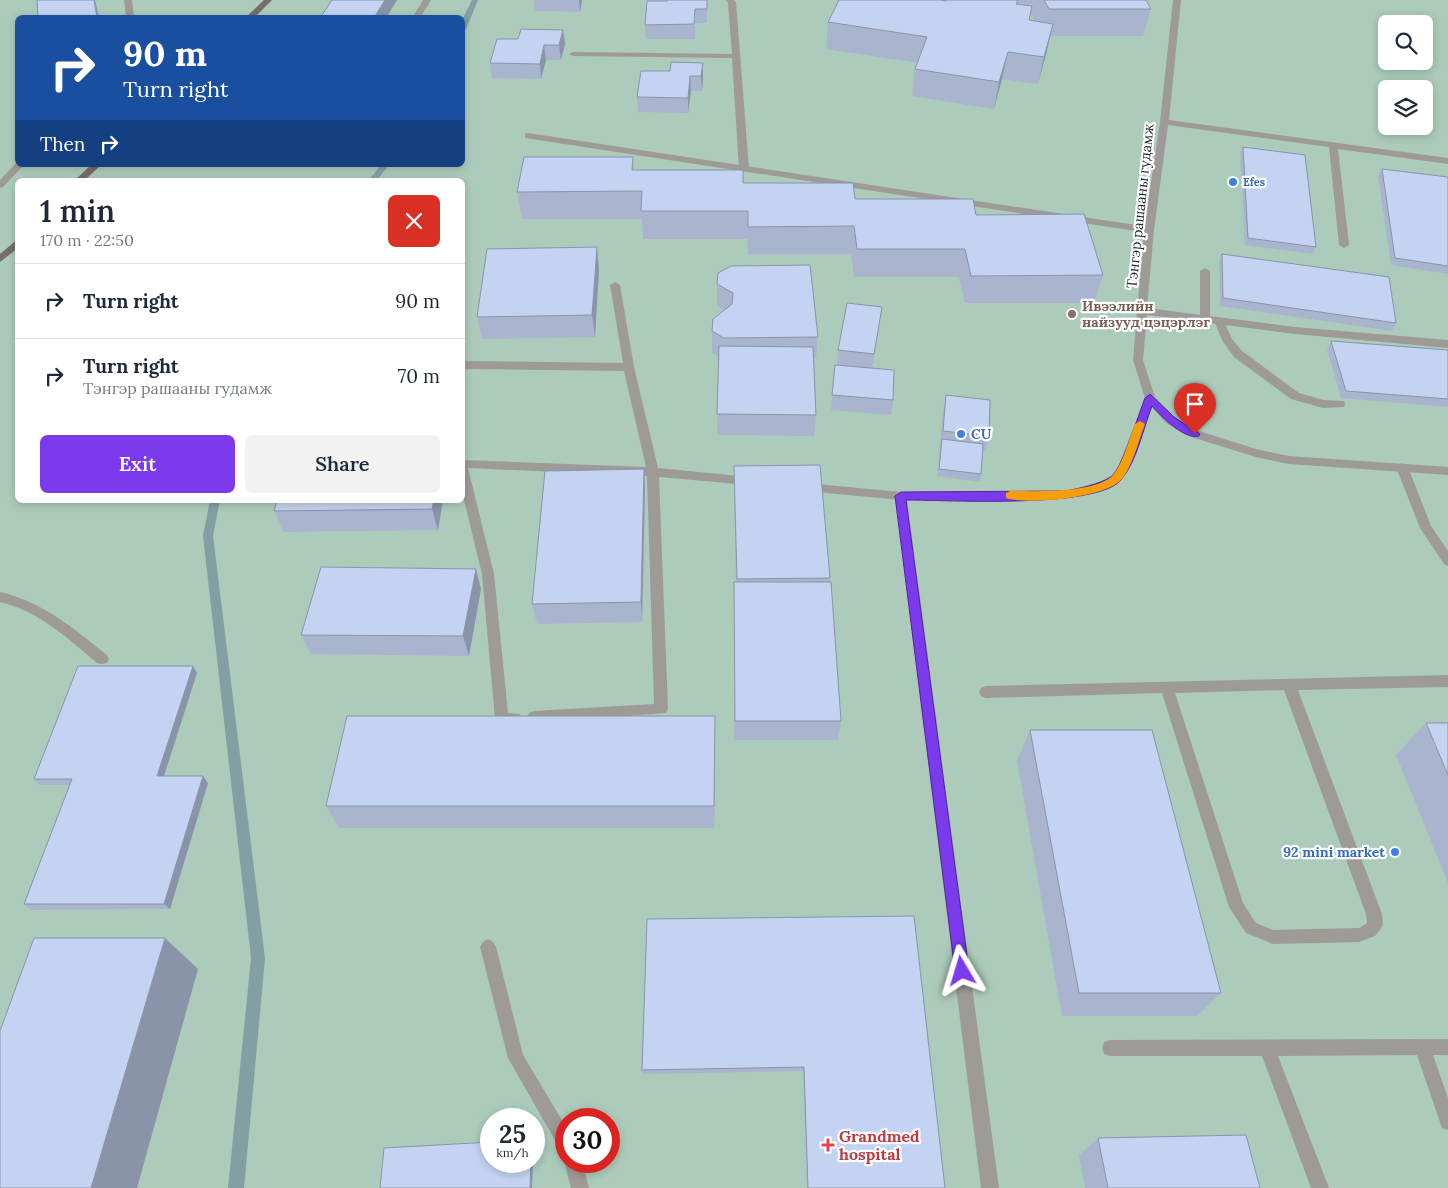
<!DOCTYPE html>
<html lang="en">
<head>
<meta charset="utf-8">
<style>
	:root { --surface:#fff; --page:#f2f2f3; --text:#1f2937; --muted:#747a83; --line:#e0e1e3; --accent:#7c3aed }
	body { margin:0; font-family:Lora,serif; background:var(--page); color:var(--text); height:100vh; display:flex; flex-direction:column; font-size:19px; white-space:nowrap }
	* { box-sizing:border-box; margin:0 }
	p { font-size:16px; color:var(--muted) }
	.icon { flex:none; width:28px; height:28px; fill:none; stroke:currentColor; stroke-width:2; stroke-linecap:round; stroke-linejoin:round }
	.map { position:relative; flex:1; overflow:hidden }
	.details { position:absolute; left:15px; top:178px; width:450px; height:325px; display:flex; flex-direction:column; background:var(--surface); border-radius:8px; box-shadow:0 2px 8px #0003 }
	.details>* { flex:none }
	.hud { position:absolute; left:15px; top:15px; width:450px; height:152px; border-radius:8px; box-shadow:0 2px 8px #0003; background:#1a4fa0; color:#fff; overflow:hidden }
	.controls { position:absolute; left:1378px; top:15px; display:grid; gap:10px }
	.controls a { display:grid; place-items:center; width:55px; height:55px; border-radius:8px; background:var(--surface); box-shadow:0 2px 8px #0003; font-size:25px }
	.speed { position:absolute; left:480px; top:1108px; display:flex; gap:10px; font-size:25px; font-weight:700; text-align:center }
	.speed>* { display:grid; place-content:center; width:65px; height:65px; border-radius:50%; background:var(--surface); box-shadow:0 2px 8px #0003; line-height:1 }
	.speed small { font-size:12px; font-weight:400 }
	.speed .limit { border:8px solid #d22; background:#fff; color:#111 }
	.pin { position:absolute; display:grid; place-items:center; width:42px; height:42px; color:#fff; margin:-51px -21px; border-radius:50% 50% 50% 0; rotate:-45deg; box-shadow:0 0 5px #0007 }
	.pin .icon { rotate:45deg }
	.me { position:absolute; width:55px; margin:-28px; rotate:353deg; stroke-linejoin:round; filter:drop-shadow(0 0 4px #0008) }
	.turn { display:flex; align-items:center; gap:18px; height:105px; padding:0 25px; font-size:22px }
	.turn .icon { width:65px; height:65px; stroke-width:2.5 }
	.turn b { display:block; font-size:35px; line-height:42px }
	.then { display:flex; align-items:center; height:48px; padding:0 25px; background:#0003; gap:10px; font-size:19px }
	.round { display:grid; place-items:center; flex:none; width:52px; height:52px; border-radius:8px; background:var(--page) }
	.head { display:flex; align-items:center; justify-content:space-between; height:85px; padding:0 25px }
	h1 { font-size:30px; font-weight:600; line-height:38px }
	.cta { display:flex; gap:10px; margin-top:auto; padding:10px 25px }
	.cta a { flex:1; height:58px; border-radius:8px; background:var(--accent); color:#fff; font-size:20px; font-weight:600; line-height:58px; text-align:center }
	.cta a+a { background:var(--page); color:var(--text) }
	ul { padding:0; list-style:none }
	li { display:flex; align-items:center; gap:15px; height:75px; padding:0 25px; border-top:1px solid var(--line) }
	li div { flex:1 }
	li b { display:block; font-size:19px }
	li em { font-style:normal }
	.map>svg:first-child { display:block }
</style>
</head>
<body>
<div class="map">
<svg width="1448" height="1188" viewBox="0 0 1448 1188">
	<rect width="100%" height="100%" fill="#f2f6fe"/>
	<path fill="#accbbb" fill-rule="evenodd" d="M0,0H1448V1188H0ZM18,18H462V165H18ZM1386,24H1424V61H1386ZM1386,89H1424V126H1386ZM18,180H462V500H18ZM491,1119H534V1161H491ZM566,1119H609V1161H566Z"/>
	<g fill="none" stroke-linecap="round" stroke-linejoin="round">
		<g fill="#82a0a3" fill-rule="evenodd">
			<path d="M472,0H478L466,29L462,31V20Z"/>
			<path d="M381,165H389L377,180H369Z"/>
			<path d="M210,500H220L213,536L265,958L244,1188H228L251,958L203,536Z"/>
		</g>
		<g fill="#9e9a98" fill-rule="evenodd">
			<path d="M528,133L1149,227L1154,230L1149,233L525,138V134Z"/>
			<path d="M1205,268L1210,271V320L1205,323L1200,320V271Z"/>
			<path d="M615,282L620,285L634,367L658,468L749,477L755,481L749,485L659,477L668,709L666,713L534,723L529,721L527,717L529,713L534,711L654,704L647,476L468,468L494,574L508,713L520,714L522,718L520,722C513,725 504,726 497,723L495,719L482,574L462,492V460L646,467L624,371L462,369V361L623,363L610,285Z"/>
			<path d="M1220,320L1224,321L1232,339L1242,351L1299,393L1323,400L1344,401L1345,404L1344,407L1323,408L1291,399L1234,357L1222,340L1215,323Z"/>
			<path d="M1402,463L1408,467L1431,526L1448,551V566L1444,564L1420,528L1396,467Z"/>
			<path d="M806,483L901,492L907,496L901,500L806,491L800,487Z"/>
			<path d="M0,592C43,602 73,628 107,655L109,659L107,663L102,664L97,663C67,638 39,611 0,602Z"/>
			<path d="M1448,675V687L1298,690L1382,914L1383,925L1380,930L1375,936L1359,942L1273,944L1246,933L1229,907L1162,693L986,698L981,696L979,692L981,688L986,686ZM1284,690L1366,914L1367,923L1359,928L1273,930L1256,923L1243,903L1175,693Z"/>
			<path d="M1448,1039V1055H1433L1448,1098V1130L1442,1128L1417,1055L1278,1056L1329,1188H1311L1262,1056H1110L1104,1054L1102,1048L1104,1042L1110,1040Z"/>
		</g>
		<g fill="#9e9a98" fill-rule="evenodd">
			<path d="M124,0H132L134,18H126Z"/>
			<path d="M423,0H431L420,18H412Z"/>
			<path d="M726,0H734L736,2L749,169L744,172L739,169L732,58L573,56L569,54L573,52L732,54L728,3Z"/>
			<path d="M1173,0H1181L1169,120L1448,158V164L1338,149L1349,245L1344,248L1339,245L1329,147L1168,125L1154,230L1147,308L1295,327L1448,340V348L1295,334L1147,315L1143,360L1155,397L1174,417L1199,431L1256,449L1289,456L1448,467V475L1289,464L1256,457L1191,437L1166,423L1152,407L1137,450L1126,472L1117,484L1105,490L1066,499L907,500L999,1188H981L895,496L901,492L1066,491L1103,481L1113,474L1118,467L1145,398L1133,360L1144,230L1160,122Z"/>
			<path d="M16,163L24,165L3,187L0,188V180Z"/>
			<path d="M488,939L493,942L496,947L523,1055L566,1127V1151L560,1149L508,1058L480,947L483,942Z"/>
			<path d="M566,1157V1161H582L589,1188H571L564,1161Z"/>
		</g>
		<g fill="#746e6c" fill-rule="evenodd">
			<path d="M264,0H272L254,18H245Z"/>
			<path d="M91,165H101L85,180H75Z"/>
			<path d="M18,239V248L0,262V254Z"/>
		</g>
	</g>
	<g fill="#a9b5cf" fill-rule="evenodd">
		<path d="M534,0H582L580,12L535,11Z"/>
		<path d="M707,0V23H695V39H646L645,25L667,1Z"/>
		<path d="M839,0H1146L1151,9L1143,36H1050L1038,84L1002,79L994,109L912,96L915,69L918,63L826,49L828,22ZM1031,13L1035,21L1029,20Z"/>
		<path d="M563,30L565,44L561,60H546L541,79L492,78L490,63L518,39Z"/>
		<path d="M671,62L703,78L702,91H691L688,113L638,112L637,97L670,71Z"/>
		<path d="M1243,147L1316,247L1312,254L1245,245L1240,154Z"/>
		<path d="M633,157L634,170L743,183L855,199L976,215L1103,275L1094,303H965L959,277H854L851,254H748L747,239H643L642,219H522L517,192Z"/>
		<path d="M1382,169L1448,177V274L1391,265L1378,176Z"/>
		<path d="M1222,254L1396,323L1392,331L1220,306L1219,261Z"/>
		<path d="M599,269L595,337L482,339L477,317Z"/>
		<path d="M717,284L818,337L816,358H814L816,415L814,436L717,435L718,356L712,353V331L725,310L717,306Z"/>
		<path d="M882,307L872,368L893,400L891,415L831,410L835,365L852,366L837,365L838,350Z"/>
		<path d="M1331,341L1448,350V407L1341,398L1327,349Z"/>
		<path d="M946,395L989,436L985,451H983L981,474L980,482L937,476L943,410Z"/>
		<path d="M734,466L830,578L829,582L841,721L838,740H734V602L736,582L734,487Z"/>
		<path d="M644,469L645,490L642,622L537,624L532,604Z"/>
		<path d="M277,500H443L438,530L284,532L274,511Z"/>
		<path d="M481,589L469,656L311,654L301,635Z"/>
		<path d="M197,673L164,776L208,783L170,909L31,910L24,904L69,785H40L34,779Z"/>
		<path d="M1426,723H1448V883L1396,755Z"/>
		<path d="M1030,730L1221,993L1197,1016H1062L1017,761Z"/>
		<path d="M715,740L714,828H339L326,806Z"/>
		<path d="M647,919L945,1188H807L803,1071L643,1074L642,1070Z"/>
		<path d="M1098,1138L1260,1188H1085L1079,1155Z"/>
	</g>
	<g fill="#8994a9">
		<path d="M94,0H95L99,18H97Z"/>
		<path d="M385,0H397L386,18H374Z"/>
		<path d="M579,0H582L580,12Z"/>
		<path d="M1053,24L1047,51L1038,84L1044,57Z"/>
		<path d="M563,30L565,44L561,60L559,45Z"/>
		<path d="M544,45L546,60L541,79L540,64Z"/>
		<path d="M1008,52L1002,79L994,109L999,82Z"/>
		<path d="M703,63V78L702,91L701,76Z"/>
		<path d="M690,76L691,91L688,113V98Z"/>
		<path d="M597,247L599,269L595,337L592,315Z"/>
		<path d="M644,469L645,490L642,622L641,602Z"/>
		<path d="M434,500H443L438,530L432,509Z"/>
		<path d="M476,569L481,589L469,656L463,636Z"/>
		<path d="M193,666L197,673L162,782L157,776Z"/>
		<path d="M715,716V740L714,828V806Z"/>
		<path d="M203,776L208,783L170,909L164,904Z"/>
		<path d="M165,938L198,969L137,1188H91Z"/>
		<path d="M531,1161H533L532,1188H530Z"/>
	</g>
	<g fill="#c4d3f1" stroke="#8994a9">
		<path d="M37,0H94L97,18H38Z"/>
		<path d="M332,0H385L374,18H320Z"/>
		<path d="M667,0H707V9H695L694,24L645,25L647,1H667Z"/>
		<path d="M839,0H940L946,1L947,0H1018L1016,4L1032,6L1029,20L1053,24L1044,57L1008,52L999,82L915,69L927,37L828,22Z"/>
		<path d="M1044,0H1146L1151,9H1049Z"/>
		<path d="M521,29L563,30L559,45H544L540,64L490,63L497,39H518Z"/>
		<path d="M671,62L703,63L701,76H690L688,98L637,97L641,71H670Z"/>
		<path d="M1243,147L1305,155L1316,247L1248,238Z"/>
		<path d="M524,157H633L632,170H743V183H853L855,199H973L976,215L1084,214L1103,275L971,276L965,249H857L854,226L748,227V211H641L642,191L517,192Z"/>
		<path d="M1382,169L1448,177V266L1395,258Z"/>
		<path d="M597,247L592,315L477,317L487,249Z"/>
		<path d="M1222,254L1389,277L1396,323L1223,298Z"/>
		<path d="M810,265L818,337L724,338L712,331L713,319L732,304L733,293L717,284L718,273L731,266Z"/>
		<path d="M847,303L882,307L874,354L838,350Z"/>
		<path d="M1331,341L1448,350V399L1346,391Z"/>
		<path d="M719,346L813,347L816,415L717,414Z"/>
		<path d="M835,365L894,370L893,400L832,395Z"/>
		<path d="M946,395L990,400L989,436L943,431Z"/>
		<path d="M942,439L983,444L981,474L939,469Z"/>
		<path d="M820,465L830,578L737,579L734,466Z"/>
		<path d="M644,469L641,602L532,604L545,471Z"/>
		<path d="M277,500H434L432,509L274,511Z"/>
		<path d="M321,567L476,569L463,636L301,635Z"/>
		<path d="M734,582H831L841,721H735Z"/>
		<path d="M78,666H193L157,776H203L164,904H24L72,779H34Z"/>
		<path d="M347,716H715L714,806H326Z"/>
		<path d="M1426,723H1448V775Z"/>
		<path d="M1030,730H1152L1221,993H1079Z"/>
		<path d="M914,916L945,1188H808L804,1067L642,1070L647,919Z"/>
		<path d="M34,938H165L91,1188H0V1031Z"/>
		<path d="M1246,1135L1260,1188H1108L1098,1138Z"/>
		<path d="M491,1142V1161H531L530,1188H380L384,1148Z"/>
	</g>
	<path fill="#7c3aed" stroke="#51269a" d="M1150,394L1174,417L1200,434L1199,436C1184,440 1161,416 1152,406C1143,429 1137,461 1121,480C1096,509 947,500 906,500L969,971L967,976L962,978L957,976L955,971L895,496L901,492L1066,491C1081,488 1097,485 1111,477C1122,469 1139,413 1145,398Z"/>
	<path fill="#f59e0b" d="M1140,421L1145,424C1139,439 1131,471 1120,481C1101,498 1029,505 1006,498V493L1010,491C1034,491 1098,494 1114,474C1124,460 1129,440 1135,424Z"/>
	<g fill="#3f7fe0" stroke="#fff" stroke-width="2">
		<circle cx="1233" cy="182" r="5"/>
		<circle cx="961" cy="434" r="5"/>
		<circle cx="1395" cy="852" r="5"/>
	</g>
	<circle fill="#8d6e63" stroke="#fff" stroke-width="2" cx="1072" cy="314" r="5"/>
	<path fill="#e0444e" stroke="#fff" stroke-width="2" d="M825.5 1137.5h5v5h5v5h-5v5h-5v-5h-5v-5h5z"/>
	<g text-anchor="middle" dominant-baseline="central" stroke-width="4.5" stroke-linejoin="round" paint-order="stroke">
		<g font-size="11" font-weight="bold" fill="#366cbe" stroke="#fff" text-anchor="start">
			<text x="1243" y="182">Efes</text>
		</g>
		<g font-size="14" fill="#232528" stroke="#fff">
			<text transform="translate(1140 206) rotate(-84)">Тэнгэр рашааны гудамж</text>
		</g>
		<g font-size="14" font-weight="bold" fill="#785e54" stroke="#fff" text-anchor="start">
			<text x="1082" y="306">Ивээлийн<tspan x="1082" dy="16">найзууд цэцэрлэг</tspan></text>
		</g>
		<g font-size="14" font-weight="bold" fill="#366cbe" stroke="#fff" text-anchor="start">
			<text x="971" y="434">CU</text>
			<text x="1385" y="852" text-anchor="end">92 mini market</text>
		</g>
		<g font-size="16" font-weight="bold" fill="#be3a42" stroke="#fff" text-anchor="start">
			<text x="839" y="1136">Grandmed<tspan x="839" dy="18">hospital</tspan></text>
		</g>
	</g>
</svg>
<div class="controls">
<a><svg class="icon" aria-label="search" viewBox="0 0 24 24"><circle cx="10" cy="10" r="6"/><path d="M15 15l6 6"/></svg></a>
<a><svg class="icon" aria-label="layers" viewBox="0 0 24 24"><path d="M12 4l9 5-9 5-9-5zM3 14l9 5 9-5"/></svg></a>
</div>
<div class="speed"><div>25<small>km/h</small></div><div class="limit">30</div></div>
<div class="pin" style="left:1195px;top:434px;background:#d93025"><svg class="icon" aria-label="arrive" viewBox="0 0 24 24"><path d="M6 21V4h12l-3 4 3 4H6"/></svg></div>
<svg class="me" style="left:962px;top:971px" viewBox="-20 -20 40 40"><path d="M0-17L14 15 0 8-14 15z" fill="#7c3aed" stroke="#fff" stroke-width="4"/></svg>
<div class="hud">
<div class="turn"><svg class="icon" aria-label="right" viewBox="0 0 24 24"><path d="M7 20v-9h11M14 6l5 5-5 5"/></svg><div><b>90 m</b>Turn right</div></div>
<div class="then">Then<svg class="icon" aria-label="right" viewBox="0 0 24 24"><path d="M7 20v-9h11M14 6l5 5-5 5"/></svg></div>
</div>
<section class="details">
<div class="head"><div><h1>1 min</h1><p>170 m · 22:50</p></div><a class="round" style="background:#d93025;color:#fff"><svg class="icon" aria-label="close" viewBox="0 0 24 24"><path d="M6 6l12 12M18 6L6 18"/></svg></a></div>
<ul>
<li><svg class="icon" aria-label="right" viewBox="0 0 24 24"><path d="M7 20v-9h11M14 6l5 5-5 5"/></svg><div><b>Turn right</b></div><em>90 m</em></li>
<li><svg class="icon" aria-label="right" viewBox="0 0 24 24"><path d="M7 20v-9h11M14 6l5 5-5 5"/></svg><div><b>Turn right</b><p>Тэнгэр рашааны гудамж</p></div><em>70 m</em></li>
</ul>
<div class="cta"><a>Exit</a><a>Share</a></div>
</section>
</div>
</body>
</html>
